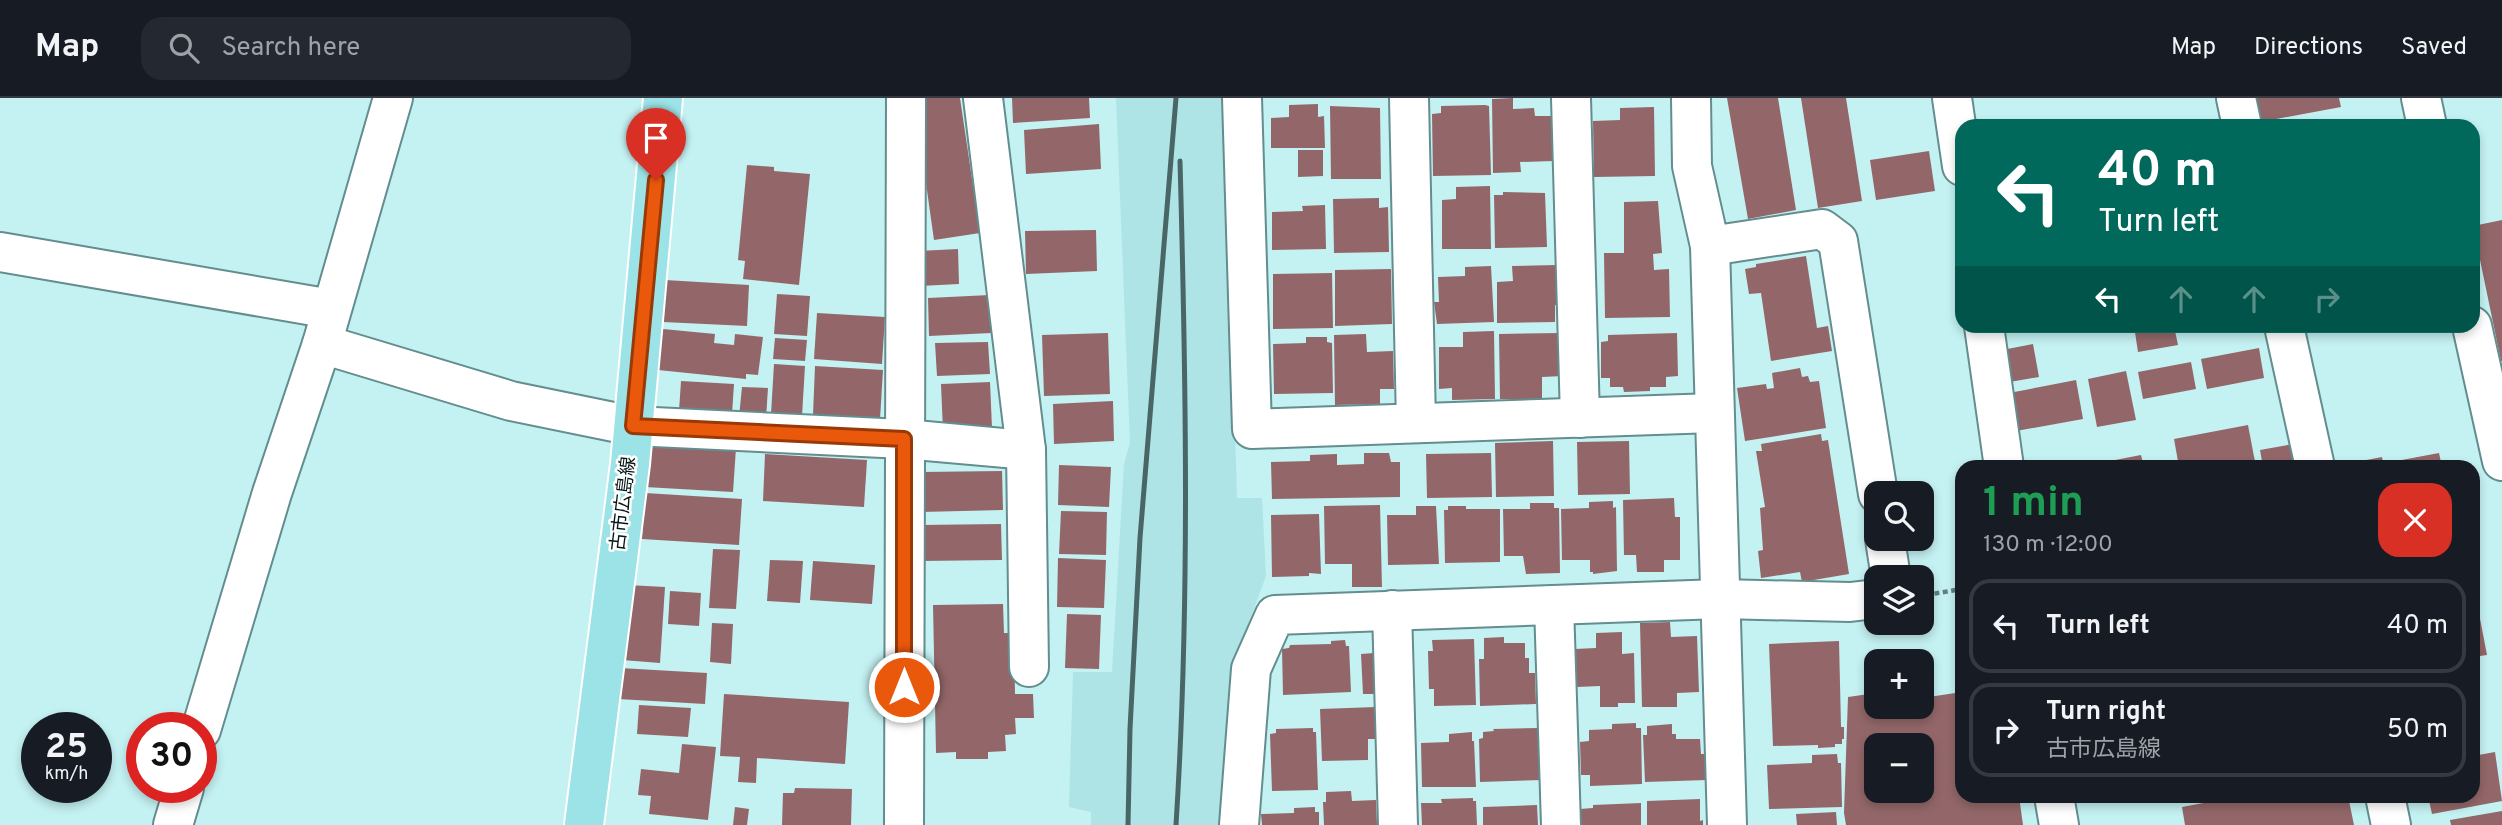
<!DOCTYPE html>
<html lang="en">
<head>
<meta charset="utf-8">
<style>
	:root { --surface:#171b24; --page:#242831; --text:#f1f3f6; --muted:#9ea1a6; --line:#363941 }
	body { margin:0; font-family:Overpass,"Noto Sans JP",sans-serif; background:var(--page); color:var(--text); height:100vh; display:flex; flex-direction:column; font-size:26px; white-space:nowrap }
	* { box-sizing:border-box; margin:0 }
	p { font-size:23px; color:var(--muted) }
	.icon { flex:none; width:38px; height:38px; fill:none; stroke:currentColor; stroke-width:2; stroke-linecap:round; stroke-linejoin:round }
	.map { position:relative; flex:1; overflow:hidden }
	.side { position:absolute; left:1955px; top:362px; width:525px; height:343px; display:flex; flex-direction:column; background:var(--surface); border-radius:21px; box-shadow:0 4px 10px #0003 }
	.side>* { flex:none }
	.top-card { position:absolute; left:1955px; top:21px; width:525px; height:214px; border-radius:21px; box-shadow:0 4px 10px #0003; background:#00695c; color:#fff; overflow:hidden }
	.buttons { position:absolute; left:1864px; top:383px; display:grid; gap:14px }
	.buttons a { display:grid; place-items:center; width:70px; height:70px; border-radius:14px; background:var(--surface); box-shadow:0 4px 10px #0003; font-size:35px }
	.speed { position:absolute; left:21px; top:614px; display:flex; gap:14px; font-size:35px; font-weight:700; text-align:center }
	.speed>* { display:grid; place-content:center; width:91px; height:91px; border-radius:50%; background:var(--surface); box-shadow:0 4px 10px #0003; line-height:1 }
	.speed small { font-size:18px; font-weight:400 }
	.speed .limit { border:10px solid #d22; background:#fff; color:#111 }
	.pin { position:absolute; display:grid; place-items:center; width:60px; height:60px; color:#fff; margin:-72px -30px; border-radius:50% 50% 50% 0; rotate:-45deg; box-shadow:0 0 7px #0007 }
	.pin .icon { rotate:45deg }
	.me { position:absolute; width:77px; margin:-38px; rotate:0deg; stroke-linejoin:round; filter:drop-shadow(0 0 5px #0008) }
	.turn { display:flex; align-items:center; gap:24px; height:147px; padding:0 28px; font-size:32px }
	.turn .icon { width:91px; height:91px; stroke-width:2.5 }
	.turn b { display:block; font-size:49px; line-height:60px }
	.lanes { display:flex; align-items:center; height:66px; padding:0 28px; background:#0003; justify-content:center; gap:35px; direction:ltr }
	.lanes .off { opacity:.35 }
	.round { display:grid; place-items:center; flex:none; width:74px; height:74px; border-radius:21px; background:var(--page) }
	.headline { display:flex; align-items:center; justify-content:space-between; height:119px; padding:0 28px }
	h1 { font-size:42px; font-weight:700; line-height:52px; color:#1e9e55 }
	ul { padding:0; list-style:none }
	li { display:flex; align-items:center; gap:21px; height:94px; margin:0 14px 10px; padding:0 14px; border:4px solid var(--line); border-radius:21px }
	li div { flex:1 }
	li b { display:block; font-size:26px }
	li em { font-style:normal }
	header { display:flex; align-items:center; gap:42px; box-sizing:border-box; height:98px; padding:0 35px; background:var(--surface); border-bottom:2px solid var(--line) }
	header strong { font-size:33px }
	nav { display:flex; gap:38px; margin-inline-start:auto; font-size:24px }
	.search { width:490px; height:63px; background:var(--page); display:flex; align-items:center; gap:18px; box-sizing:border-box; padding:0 24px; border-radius:21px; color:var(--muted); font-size:26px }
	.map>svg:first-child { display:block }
</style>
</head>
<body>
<header>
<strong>Map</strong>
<div class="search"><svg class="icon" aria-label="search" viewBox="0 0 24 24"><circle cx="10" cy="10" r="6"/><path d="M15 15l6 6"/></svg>Search here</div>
<nav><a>Map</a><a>Directions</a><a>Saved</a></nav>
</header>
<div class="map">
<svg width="2502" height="727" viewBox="0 0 2502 727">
	<rect width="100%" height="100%" fill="#c4f1f2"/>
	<path fill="#aee4e6" d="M1116,0H1225L1237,400H1262L1266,478L1239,551L1221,727H1091V714L1069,709L1073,574H1112L1124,366L1130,345Z"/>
	<g fill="#936769" fill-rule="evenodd">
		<path d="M914,0H960L980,135L934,142Z"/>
		<path d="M1012,0H1089L1090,20L1013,25Z"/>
		<path d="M1513,0V11L1534,10L1535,18H1552L1553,63L1520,64L1521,74L1493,75L1492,1Z"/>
		<path d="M1727,0H1778L1796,112L1748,121Z"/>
		<path d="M1801,0H1846L1862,103L1818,110Z"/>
		<path d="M2250,0H2339L2341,9L2255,25Z"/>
		<path d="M1318,6V19L1324,18L1325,50H1271V20L1289,19V7Z"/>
		<path d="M1485,7L1489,8L1491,77L1433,78L1432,16L1441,15V8Z"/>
		<path d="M1330,8L1380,10L1381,81H1331Z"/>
		<path d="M1654,9L1655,78L1594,79L1593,23L1620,22V10Z"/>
		<path d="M1099,26L1101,71L1026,76L1024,32Z"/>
		<path d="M1298,52H1323V78L1298,79Z"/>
		<path d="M1929,53L1935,93L1876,102L1870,62Z"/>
		<path d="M747,67L774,69V73L810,76L799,187L743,181L745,163L738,162Z"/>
		<path d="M1490,88L1491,151H1442V102L1456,101V89Z"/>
		<path d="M1503,94L1545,95L1547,149L1495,150L1494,97H1503Z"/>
		<path d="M1379,100V110L1388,109L1389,154L1334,155L1333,101Z"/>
		<path d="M1658,103L1662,155L1653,156L1654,172L1669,171L1670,219L1605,220L1604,155H1624V104Z"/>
		<path d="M1325,107L1326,151L1272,152V114L1303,113L1302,108Z"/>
		<path d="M2502,122V263H2501L2473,128Z"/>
		<path d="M1096,132L1097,173L1026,176L1025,133Z"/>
		<path d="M958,151L959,186L920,188L918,153Z"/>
		<path d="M1806,158L1817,230L1828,228L1832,253L1771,263L1761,195L1749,196L1745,171L1756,169V166Z"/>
		<path d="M1557,167L1558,207H1555V224L1497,225V184L1513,183L1512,168Z"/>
		<path d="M1491,168L1494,224L1437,226L1434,204H1439L1438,179L1465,178V169Z"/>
		<path d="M1391,171L1392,226L1335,228V172Z"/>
		<path d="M1332,175L1333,230L1273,231V176Z"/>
		<path d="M665,182L749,187L747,228L663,224Z"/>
		<path d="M777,196L810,198L807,238L774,236Z"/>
		<path d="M990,197L991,235L929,238L928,200Z"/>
		<path d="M817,215L885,219L882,266L814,261Z"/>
		<path d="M2134,228H2174L2178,247L2138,254Z"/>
		<path d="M2289,228H2333V229L2291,237Z"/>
		<path d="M663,231L715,236L714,245L734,247L735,236L763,239L758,277L746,276V281L658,272Z"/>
		<path d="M1494,233L1495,301L1452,302V290L1439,291V249H1463V234Z"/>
		<path d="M1108,235L1110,296L1044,298L1042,237Z"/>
		<path d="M1562,235L1563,278L1542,279V301H1500L1499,236Z"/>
		<path d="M1677,235L1678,278L1666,279V289H1650V293L1624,294L1623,289H1610V280H1601V244L1608,243V237Z"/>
		<path d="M1366,236L1367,254L1393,253L1394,291H1380V306L1335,307L1334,237Z"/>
		<path d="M1306,239H1327V244L1332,245L1333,295L1274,296L1273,246L1306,245Z"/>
		<path d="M775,240L807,242L805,263L773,261Z"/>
		<path d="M988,244L990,276L937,278L935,245Z"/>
		<path d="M2033,246L2039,279L2004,285L1997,253Z"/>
		<path d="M2259,250L2264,280L2207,291L2201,261Z"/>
		<path d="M2191,264L2196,291L2143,301L2138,274Z"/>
		<path d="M774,266L805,268L802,318L771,316Z"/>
		<path d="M815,268L883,272L880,321L813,317Z"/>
		<path d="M1800,270L1802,279L1808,278L1810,284L1819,283L1826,330L1745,343L1737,290L1766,286L1767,291L1774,290L1772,275Z"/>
		<path d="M2126,273L2136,322L2097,329L2088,281Z"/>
		<path d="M2076,282L2083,321L2016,333L2009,295Z"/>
		<path d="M681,283L734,286L732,316L679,313Z"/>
		<path d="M990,284L992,330L943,333L941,286Z"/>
		<path d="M742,289L768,290L766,320L739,319Z"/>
		<path d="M1113,303L1114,343L1054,346L1053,306Z"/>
		<path d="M2248,327L2256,369H2179L2174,341Z"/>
		<path d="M1821,336L1822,343L1828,342L1849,476L1802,484L1800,474L1761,480L1758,453L1763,452L1760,410L1765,409L1756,353H1762L1761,346Z"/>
		<path d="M1553,343L1554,398L1496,399L1495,345Z"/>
		<path d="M1629,343L1630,396L1578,397L1577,344Z"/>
		<path d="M648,345L736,350L733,394L645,389Z"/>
		<path d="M2293,346L2297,369H2263L2260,352Z"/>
		<path d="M1364,355H1389L1391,364H1400V399L1272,401L1271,364L1310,363V357L1337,356V367L1364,366Z"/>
		<path d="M1491,355L1492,399L1427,400L1426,356Z"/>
		<path d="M2439,355L2442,369H2392L2391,364Z"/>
		<path d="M765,356L867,362L864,409L763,403Z"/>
		<path d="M2141,357L2144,369H2111L2110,363Z"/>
		<path d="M2382,359L2384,369H2335V368Z"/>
		<path d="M1059,367L1111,369L1109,409L1058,407Z"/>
		<path d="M1002,373L1003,412L921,414L920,374Z"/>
		<path d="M645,395L742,401L739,447L642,441Z"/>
		<path d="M1674,400L1675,419H1680V462H1664V474H1637L1636,457H1624L1623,402Z"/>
		<path d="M1613,403V410L1616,409L1617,473L1593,476V474H1590V462H1562L1561,411L1589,410V404Z"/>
		<path d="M1530,405H1554V410H1559L1560,475L1526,476L1523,458H1504L1503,411H1530Z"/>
		<path d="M1380,407L1382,489H1352V466H1325L1324,408Z"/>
		<path d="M1416,408H1436L1439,466L1388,467L1387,417H1416Z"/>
		<path d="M1448,408H1466V411H1500V464L1445,465L1444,412H1448Z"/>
		<path d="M1061,413L1107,414L1106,457L1059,456Z"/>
		<path d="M1319,416L1321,476L1309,475V478L1272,479L1271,417Z"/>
		<path d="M1001,426L1002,462L920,463V427Z"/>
		<path d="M713,451L740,452L736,511L709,510Z"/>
		<path d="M1058,460L1106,462L1104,510L1057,509Z"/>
		<path d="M770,462L803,463L800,505L767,503Z"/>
		<path d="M813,463L875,467L872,506L810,502Z"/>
		<path d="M627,487L665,489L660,565L622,562Z"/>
		<path d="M670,493L701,495L699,528L668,526Z"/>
		<path d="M2473,505H2477L2487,557L2473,559Z"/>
		<path d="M1003,506L1004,535H1014L1015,596H1033L1034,620H1015L1016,636L1005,637L1006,653L988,654V661H956V654L936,655L933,507Z"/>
		<path d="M1067,516L1101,517L1099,571L1065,570Z"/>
		<path d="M1670,524L1671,539L1697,538L1699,594L1677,595V609H1642L1640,525Z"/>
		<path d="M712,525L733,526L731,566L710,564Z"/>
		<path d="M1622,534V556L1634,555L1635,605H1618V609H1600V588L1577,589L1575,551L1596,550V535Z"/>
		<path d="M1504,539V545H1525V560H1529V575H1535L1536,606L1480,608L1479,561H1484V540Z"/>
		<path d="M1474,541L1476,607L1434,608V591H1429L1428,553H1433L1432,542Z"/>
		<path d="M1345,542L1346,548H1349L1351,594L1283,597L1282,551L1289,550L1290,547L1331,546V543Z"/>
		<path d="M1839,543L1841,629H1844V641H1842V646H1835V649L1818,650V647L1773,648L1769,546Z"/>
		<path d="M1374,555L1376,596H1363L1361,556Z"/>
		<path d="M620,570L707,575L705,606L618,601Z"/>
		<path d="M1962,594V698H2019L2023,727H1846L1844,715L1848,599L1876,595V609H1922V600ZM1876,648H1922V693H1876Z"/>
		<path d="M724,596L849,604L845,666L757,660L756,685L738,684L740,659L720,658Z"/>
		<path d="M639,607L691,610L688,639L637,636Z"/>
		<path d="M1376,609L1377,641H1368V662L1322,663L1320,611Z"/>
		<path d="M1636,625V630H1641L1642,686L1590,688V677H1581L1580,644L1589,643V632L1612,631V626Z"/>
		<path d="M1672,626V636H1676V641H1700L1701,656H1706L1707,682L1645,684L1643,637H1647V628Z"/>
		<path d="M1313,630V634H1316L1318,692L1272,693L1270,636L1276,635V631Z"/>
		<path d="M1541,630L1542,682L1480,684L1479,641L1483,640V634L1494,633L1493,631Z"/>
		<path d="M1472,634V643H1474L1476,689H1422L1421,645L1449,644V636Z"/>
		<path d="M682,646L716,649L708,722L649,716L651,698L638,697L641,671L679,675Z"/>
		<path d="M2495,654L2502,703L2432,716L2428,698H2473V658Z"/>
		<path d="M1837,656L1838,665H1841L1842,709L1769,711L1767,667L1812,665V657Z"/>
		<path d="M795,690L852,691L851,727H782L783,695H794Z"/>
		<path d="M1351,693L1352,703L1376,702L1377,727H1324L1323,704H1326V694Z"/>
		<path d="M2241,698H2348L2354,727H2185L2182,709Z"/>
		<path d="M1473,700V703H1476L1477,727H1422L1421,705H1442L1441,701Z"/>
		<path d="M1700,701V723L1703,722V727H1647V703Z"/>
		<path d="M1641,705V727H1580V711L1593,710V707Z"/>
		<path d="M1537,707L1538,727H1483V709Z"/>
		<path d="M735,709L749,711L747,727H733Z"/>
		<path d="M1315,709V714H1319V727H1262L1261,716L1294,715V710Z"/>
		<path d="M2502,713V727H2451L2450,722Z"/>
		<path d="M1836,714L1837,727H1797L1796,716Z"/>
	</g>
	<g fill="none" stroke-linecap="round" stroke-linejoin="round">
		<g stroke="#638d8e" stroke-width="42">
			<g id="minor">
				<path d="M983,0L1026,352L1029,569"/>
				<path d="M1242,0L1252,331L1714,315"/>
				<path d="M1409,0L1416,325"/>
				<path d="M1571,0L1580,320"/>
				<path d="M1691,0L1692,68L1710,148L1727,727"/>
				<path d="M1952,0L1962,68"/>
				<path d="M2236,0L2242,28"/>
				<path d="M2421,0L2427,28"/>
				<path d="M1710,148L1822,131L1838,143L1878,396"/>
				<path d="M0,154L331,211"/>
				<path d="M1984,228L2004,369"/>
				<path d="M2284,228L2315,369"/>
				<path d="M2472,228L2502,363"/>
				<path d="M322,246L511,303L633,328L904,341L1026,352"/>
				<path d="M1885,441L1891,480"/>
				<path d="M1554,507L1561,727"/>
				<path d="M1392,512L1398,727"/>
				<path d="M201,632L272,395L322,246L393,0"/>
				<path d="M2054,698L2059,727"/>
				<path d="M2385,698L2391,727"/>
				<path d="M173,727L184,690"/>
				<path d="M904,727L906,0"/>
				<path d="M1239,727L1251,571L1275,517L1720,501L1850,504L1876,501"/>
			</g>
		</g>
		<g stroke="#fff" stroke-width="42">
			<path id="major" d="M584,727L630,366L663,0"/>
		</g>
		<path stroke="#618081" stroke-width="4.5" stroke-dasharray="5 3.5" stroke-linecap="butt" d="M1926,497L1962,491"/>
		<use href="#minor" stroke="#fff" stroke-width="38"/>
		<use href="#major" stroke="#9be3e6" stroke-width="38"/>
		<g stroke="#4a6566" stroke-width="5">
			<path d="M1128,727L1130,631L1140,440L1176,0"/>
			<path d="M1176,727C1190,506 1186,284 1180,63"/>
		</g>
	</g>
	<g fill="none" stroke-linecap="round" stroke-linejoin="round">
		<g stroke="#983908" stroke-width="18">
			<path id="route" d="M656,82L633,328L904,341V589"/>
		</g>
		<use href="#route" stroke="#ea580c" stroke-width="12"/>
	</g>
	<g text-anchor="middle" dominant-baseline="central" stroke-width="5" stroke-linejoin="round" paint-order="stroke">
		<g font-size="19" fill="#061718" stroke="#fff">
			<text transform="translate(624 406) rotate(-83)">古市広島線</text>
		</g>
	</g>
</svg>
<div class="buttons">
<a><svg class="icon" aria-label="search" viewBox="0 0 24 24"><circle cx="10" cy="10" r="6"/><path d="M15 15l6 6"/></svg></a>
<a><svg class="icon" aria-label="layers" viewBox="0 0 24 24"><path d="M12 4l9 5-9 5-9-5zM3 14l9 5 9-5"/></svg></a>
<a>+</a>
<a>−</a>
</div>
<div class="speed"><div>25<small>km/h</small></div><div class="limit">30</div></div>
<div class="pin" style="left:656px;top:82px;background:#d93025"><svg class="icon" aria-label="arrive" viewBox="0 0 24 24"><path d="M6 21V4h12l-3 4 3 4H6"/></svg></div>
<svg class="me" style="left:904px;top:589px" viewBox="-20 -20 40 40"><circle r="17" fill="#ea580c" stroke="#fff" stroke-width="3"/><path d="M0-11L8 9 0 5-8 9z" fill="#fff"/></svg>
<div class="top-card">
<div class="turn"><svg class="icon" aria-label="left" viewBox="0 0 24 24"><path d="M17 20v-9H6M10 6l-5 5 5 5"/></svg><div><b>40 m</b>Turn left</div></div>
<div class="lanes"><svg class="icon" aria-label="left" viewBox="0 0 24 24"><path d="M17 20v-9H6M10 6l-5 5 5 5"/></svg><svg class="icon off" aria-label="ahead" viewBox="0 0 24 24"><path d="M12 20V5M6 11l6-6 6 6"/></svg><svg class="icon off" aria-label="ahead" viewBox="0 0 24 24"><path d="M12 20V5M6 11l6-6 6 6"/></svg><svg class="icon off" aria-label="right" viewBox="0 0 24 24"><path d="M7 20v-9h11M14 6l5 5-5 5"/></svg></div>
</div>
<section class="side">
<div class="headline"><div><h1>1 min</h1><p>130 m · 12:00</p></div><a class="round" style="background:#d93025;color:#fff"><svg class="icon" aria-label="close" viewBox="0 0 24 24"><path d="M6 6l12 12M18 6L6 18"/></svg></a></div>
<ul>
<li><svg class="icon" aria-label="left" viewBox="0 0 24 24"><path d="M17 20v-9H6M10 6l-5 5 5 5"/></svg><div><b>Turn left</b></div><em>40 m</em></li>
<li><svg class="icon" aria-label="right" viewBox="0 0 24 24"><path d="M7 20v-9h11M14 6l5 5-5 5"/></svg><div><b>Turn right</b><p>古市広島線</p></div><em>50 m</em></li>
</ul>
</section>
</div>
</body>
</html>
